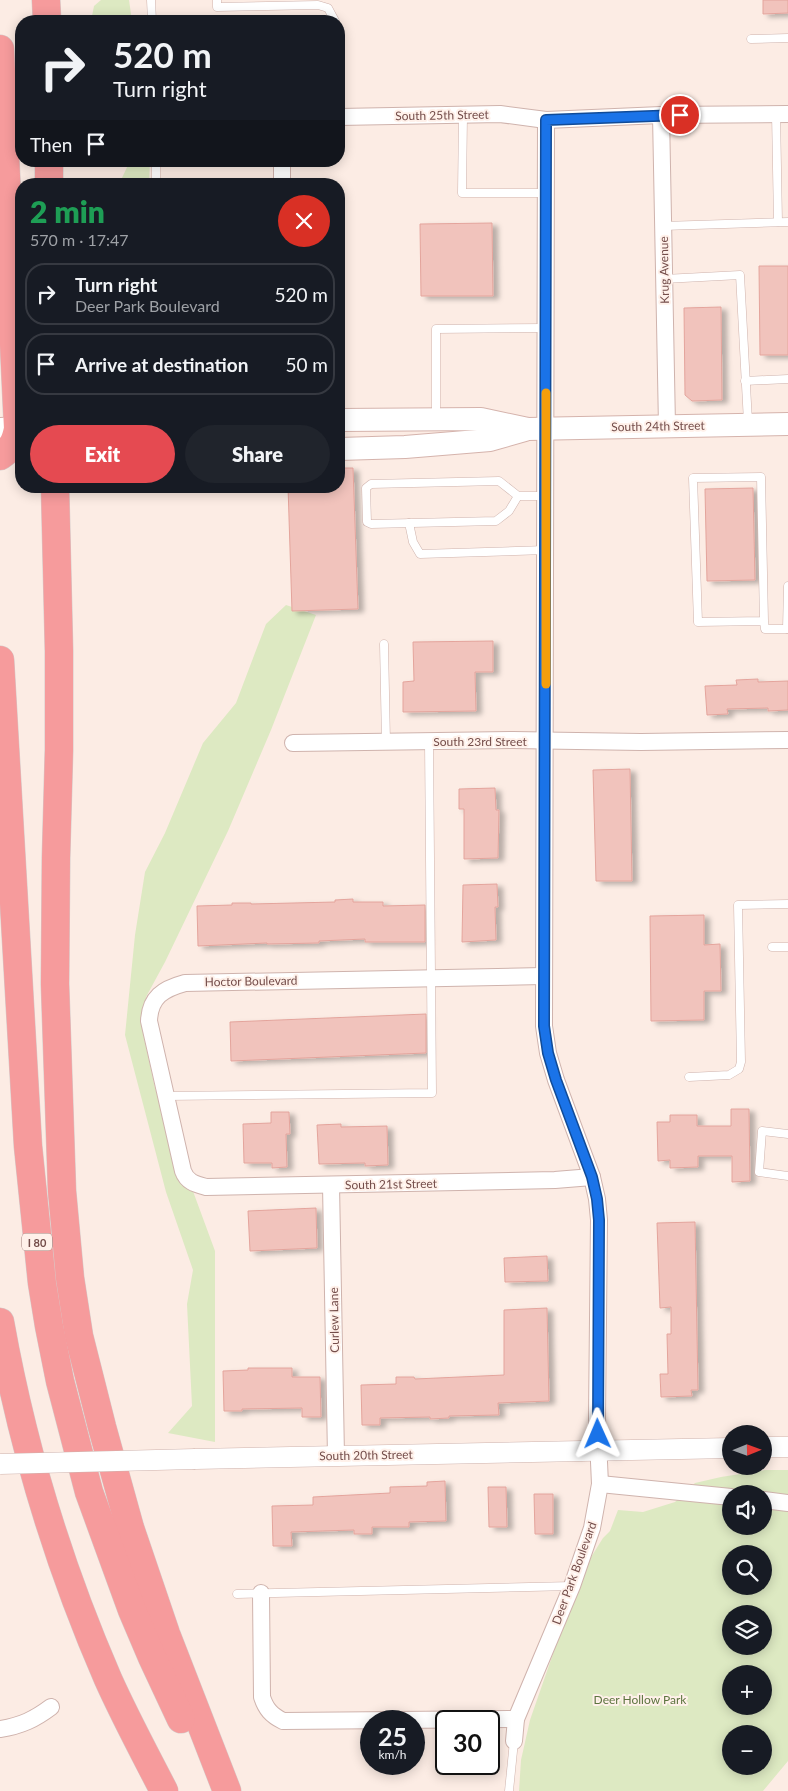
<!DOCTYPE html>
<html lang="en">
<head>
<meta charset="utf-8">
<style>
	:root { --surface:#171b24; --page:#20242c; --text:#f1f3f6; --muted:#9ea1a6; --line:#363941; --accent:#e54a51 }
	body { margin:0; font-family:Lato,sans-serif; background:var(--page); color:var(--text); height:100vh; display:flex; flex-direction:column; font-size:19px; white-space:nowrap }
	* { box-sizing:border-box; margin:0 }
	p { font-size:16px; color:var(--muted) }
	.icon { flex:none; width:28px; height:28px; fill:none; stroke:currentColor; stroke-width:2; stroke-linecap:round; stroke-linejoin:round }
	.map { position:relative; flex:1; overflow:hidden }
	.drawer { position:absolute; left:15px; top:178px; width:330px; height:315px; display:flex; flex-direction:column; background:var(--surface); border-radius:20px; box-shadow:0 2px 12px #0003 }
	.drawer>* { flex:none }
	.top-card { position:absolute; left:15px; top:15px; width:330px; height:152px; border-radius:20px; box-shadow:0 2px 12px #0003; background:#171b24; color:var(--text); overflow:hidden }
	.needle { width:32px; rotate:89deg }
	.buttons { position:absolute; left:722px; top:1425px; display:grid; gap:10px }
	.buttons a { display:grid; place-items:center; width:50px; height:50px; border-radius:50%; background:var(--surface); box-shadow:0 2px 12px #0003; font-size:25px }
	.speed { position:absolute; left:360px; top:1710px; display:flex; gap:10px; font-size:25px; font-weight:700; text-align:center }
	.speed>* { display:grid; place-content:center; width:65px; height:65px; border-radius:50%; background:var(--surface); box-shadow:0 2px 12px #0003; line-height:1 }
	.speed small { font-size:12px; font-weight:400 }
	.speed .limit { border:2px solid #111; border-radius:8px; background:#fff; color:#111 }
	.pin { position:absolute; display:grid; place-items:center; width:42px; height:42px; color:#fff; margin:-21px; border:2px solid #fff; border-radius:50%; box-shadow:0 1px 5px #0007 }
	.me { position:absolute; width:55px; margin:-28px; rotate:359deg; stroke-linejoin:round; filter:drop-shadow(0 0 4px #0008) }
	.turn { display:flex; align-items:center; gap:18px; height:105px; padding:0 15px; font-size:22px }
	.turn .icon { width:65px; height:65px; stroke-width:2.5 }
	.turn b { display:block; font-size:35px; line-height:42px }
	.then { display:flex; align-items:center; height:48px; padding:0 15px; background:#0003; gap:10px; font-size:19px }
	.round { display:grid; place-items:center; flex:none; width:52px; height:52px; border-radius:26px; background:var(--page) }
	.head { display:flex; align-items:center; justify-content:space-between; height:85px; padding:0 15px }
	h1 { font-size:30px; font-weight:800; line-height:38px; color:#1e9e55 }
	.cta { display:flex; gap:10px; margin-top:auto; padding:10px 15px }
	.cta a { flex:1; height:58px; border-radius:30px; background:var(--accent); color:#fff; font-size:20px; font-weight:800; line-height:58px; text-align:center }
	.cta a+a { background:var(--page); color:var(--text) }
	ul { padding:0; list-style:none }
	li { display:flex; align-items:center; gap:15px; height:62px; margin:0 10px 8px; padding:0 5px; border:2px solid var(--line); border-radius:20px }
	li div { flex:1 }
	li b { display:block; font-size:19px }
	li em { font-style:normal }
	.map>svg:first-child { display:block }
</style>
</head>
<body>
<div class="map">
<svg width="788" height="1791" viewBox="0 0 788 1791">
	<defs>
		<filter id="shadow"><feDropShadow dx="5.5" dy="3" stdDeviation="2.5" flood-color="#0004"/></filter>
	</defs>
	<rect width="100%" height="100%" fill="#fcece4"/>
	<g fill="#dde9c2" fill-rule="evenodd">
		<path d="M101,0H129L132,21H91L94,6Z"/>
		<path d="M130,161H150L149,184H119Z"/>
		<path d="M286,605L316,615L271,730L228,831L165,962L146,997L143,1033L155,1088L215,1251V1442L168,1433L192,1406L187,1304L193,1270L166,1192L125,1035L135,935L145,872L165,833L203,743L236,703L266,624Z"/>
		<path d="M765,1470H788V1761L763,1791H519L521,1760L530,1720L563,1625L588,1562L603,1538L610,1531L618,1510L643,1512L675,1502L695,1483L721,1477ZM731,1494H764V1526H731ZM731,1554H764V1586H731ZM731,1614H764V1646H731ZM731,1674H764V1706H731ZM731,1734H764V1766H731Z"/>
	</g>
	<g fill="#f1c3bc" stroke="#e4a49c" filter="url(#shadow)">
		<path d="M763,0H788V13L763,14Z"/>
		<path d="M492,223L493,296H421L420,224Z"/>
		<path d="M759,266H788V355H760Z"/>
		<path d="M721,307L722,400L692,401L685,395L684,308Z"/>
		<path d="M339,468H353L358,609L292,611L288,486H339Z"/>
		<path d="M753,488L755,580L707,581L705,489Z"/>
		<path d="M493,641V672H475L476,711L403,712V682L414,681L413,642Z"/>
		<path d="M758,679V682L788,681V710L768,711V708L727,709L728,714L707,715L705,686L737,685L736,680Z"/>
		<path d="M630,769L632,881H596L593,770Z"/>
		<path d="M495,788L496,810H499L498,858L464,859V809H459V789Z"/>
		<path d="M497,884L498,907H495L496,940L462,942L463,885Z"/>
		<path d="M353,899V902H383V906L425,905V942H365V939L319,941V943L267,944V943L198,946L197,906L232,905V903H251V904L335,902V900Z"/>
		<path d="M704,915V945L720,944L721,991H704V1020L651,1021L650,916Z"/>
		<path d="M426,1014V1053L231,1061L230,1022Z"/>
		<path d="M731,1109H749L750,1181L732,1182V1156H698V1167L670,1168V1160L658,1161L657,1122H670V1115H697V1126H731Z"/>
		<path d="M271,1112H289L290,1134H286L287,1167L272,1168V1163H244L243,1124L271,1123Z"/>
		<path d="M341,1124V1127L387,1126L388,1165L365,1166V1163L319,1164L317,1125Z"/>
		<path d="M316,1208L317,1248L250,1251L248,1211Z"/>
		<path d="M695,1222L698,1390H691L692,1396L661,1397L660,1374H668L667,1334H671V1307L660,1308L657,1223Z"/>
		<path d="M547,1256L548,1281L505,1282L504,1258Z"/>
		<path d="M547,1308L549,1401L498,1403L499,1415L449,1416V1418L430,1419V1417L380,1418V1425H362L361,1385L396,1384V1377H414L415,1379L504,1375V1310Z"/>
		<path d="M248,1368H292V1377H320L321,1417H302V1408L242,1409V1411H224L223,1371L248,1370Z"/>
		<path d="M445,1481L446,1521L409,1522V1527H372V1534H354V1530L291,1532L292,1546H273L272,1506L313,1505V1497L390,1493V1487L427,1486V1482Z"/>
		<path d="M488,1487H506L507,1527H489Z"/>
		<path d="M534,1494H553V1534H535Z"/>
	</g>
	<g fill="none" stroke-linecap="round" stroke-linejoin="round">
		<g stroke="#cfb3ad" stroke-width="9">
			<g id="service">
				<path d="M151,0L152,21"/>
				<path d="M217,0V7L318,5L328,8L335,21"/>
				<path d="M751,39L788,38"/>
				<path d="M339,101V117"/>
				<path d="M776,114L778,222"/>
				<path d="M463,115L462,193H546"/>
				<path d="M156,184V161"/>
				<path d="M663,226L788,222"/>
				<path d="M664,279L740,275L748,422"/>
				<path d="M745,381L788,379"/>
				<path d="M436,416V329L546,328"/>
				<path d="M518,496L509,511L496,521L371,524L367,522L366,488L371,484L499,481L518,496H546"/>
				<path d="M409,523L413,542L420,554L546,550"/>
				<path d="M764,621L698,622L693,478L761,477L764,621L765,629H788"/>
				<path d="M787,629L788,586"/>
				<path d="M384,644L386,742"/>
				<path d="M772,947H788"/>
				<path d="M689,1077L729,1075L739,1069L741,1062L738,905L788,904"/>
				<path d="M166,1096L432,1093L429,742"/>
				<path d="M788,1134L762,1131L759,1172L788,1176"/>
				<path d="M237,1594L572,1586"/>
				<path d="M509,1791L514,1741"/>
			</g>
		</g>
		<g stroke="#cfb3ad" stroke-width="18">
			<g id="minor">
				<path d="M661,115L667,426"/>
				<path d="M339,117L500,114L546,120L661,115L788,114"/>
				<path d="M282,161V184"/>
				<path d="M293,743L513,740L641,742L788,740"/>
				<path d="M543,976L185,983C163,989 150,997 149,1021L183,1171C187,1182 195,1184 206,1187L555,1180L592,1177"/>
				<path d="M331,1185L336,1456"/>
				<path d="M600,1484L731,1497"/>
				<path d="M764,1500L788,1503"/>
				<path d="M261,1593L262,1697C266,1709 271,1715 283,1721L516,1719"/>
				<path d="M0,1729C21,1726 35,1719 51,1707"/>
				<path d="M514,1741L516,1719L572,1586L592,1528L600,1484L597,1418L599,1220L597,1199L592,1177L556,1080L548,1053L544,1026L546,120"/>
			</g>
		</g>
		<g stroke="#cfb3ad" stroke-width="21">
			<g id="tertiary">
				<path d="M764,1447H788"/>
				<path d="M195,1459L731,1448"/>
			</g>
		</g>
		<g stroke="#d5b3ac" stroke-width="24">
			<g id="secondary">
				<path d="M339,420L481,419L528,429L788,424"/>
				<path d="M0,429L21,428"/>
				<path d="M339,449L405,447L490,440L525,430"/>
			</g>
		</g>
		<g stroke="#d5cac9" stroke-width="29">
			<g id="motorway">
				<path d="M46,0L47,21"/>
				<path d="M0,49L18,429C15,443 13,447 0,456"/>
				<path d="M49,161V184"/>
				<path d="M55,486L59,651V750L56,858L55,984L62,1191L70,1278L79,1336L102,1427L130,1528L166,1634L227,1791"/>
				<path d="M0,660L28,1146L42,1283L49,1326L60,1381L89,1492L132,1610L152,1657L181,1719"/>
				<path d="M0,1322C22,1445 58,1564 108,1679C125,1717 145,1754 164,1791"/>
			</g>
		</g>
		<use href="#service" stroke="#fff" stroke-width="8"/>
		<use href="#minor" stroke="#fff" stroke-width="16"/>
		<use href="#tertiary" stroke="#fff" stroke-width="20"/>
		<use href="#secondary" stroke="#fff" stroke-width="22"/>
		<use href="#motorway" stroke="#f69b9c" stroke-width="28"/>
		<g stroke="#cfb3ad" stroke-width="21" stroke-linecap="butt">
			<path id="tertiary-bridge" d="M0,1464L195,1459"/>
		</g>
		<use href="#tertiary-bridge" stroke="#fff" stroke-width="20"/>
	</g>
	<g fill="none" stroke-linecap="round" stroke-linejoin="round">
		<g stroke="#114b97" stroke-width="12">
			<path id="route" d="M598,1434L599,1220L597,1199L592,1177L556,1080L548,1053L544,1026L546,120L680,115"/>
		</g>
		<use href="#route" stroke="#1a73e8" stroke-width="9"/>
		<path stroke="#f59e0b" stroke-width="9" d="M546,684V393"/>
	</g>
	<g text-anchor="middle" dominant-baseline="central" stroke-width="4" stroke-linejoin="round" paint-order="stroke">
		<rect fill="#fff1ea" stroke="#9e7e7a" stroke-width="1" x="22" y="1233.5" width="30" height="17" rx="4"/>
		<g font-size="11" font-weight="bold" fill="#744d4a">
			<text x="37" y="1242">I 80</text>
		</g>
		<g font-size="12" fill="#744d4a" stroke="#fff1ea">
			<text transform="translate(442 115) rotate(-1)">South 25th Street</text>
			<text transform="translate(664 270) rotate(-91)">Krug Avenue</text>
			<text transform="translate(658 426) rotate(-1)">South 24th Street</text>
			<text x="480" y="741">South 23rd Street</text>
			<text transform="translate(251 981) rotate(-1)">Hoctor Boulevard</text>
			<text transform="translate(391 1184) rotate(-1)">South 21st Street</text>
			<text transform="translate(334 1320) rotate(-91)">Curlew Lane</text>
			<text transform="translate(366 1455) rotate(-1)">South 20th Street</text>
			<text transform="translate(574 1573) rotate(-70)">Deer Park Boulevard</text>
		</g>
		<g font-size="12" fill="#5d743f" stroke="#fff1ea">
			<text x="640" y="1699">Deer Hollow Park</text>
		</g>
	</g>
</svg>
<div class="buttons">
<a><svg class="needle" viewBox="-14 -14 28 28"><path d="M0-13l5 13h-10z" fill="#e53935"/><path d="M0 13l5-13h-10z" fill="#9ea1a6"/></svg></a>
<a><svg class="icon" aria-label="sound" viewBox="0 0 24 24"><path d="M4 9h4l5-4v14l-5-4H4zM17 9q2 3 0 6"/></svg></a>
<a><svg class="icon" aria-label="search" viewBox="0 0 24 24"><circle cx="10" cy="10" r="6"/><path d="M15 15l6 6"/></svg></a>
<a><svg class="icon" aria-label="layers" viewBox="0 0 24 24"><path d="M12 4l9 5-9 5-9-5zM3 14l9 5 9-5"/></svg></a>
<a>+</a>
<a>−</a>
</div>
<div class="speed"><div>25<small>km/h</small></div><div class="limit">30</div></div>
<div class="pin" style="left:680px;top:115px;background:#d93025"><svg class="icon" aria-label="arrive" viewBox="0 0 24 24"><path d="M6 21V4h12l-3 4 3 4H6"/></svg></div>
<svg class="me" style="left:598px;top:1434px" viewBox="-20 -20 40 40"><path d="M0-17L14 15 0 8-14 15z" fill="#1a73e8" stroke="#fff" stroke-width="4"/></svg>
<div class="top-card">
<div class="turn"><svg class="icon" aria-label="right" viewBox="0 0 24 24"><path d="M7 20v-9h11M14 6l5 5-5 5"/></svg><div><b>520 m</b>Turn right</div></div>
<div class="then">Then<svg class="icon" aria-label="arrive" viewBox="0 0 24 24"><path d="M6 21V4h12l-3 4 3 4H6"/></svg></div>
</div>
<section class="drawer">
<div class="head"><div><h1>2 min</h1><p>570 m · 17:47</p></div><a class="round" style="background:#d93025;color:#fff"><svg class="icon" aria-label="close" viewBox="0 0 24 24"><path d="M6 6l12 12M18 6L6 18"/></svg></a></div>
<ul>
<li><svg class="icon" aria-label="right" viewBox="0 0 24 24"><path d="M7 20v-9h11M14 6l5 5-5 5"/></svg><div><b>Turn right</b><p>Deer Park Boulevard</p></div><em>520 m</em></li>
<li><svg class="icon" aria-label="arrive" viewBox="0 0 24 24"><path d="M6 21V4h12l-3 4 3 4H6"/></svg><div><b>Arrive at destination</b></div><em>50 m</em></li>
</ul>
<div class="cta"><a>Exit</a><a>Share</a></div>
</section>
</div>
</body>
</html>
